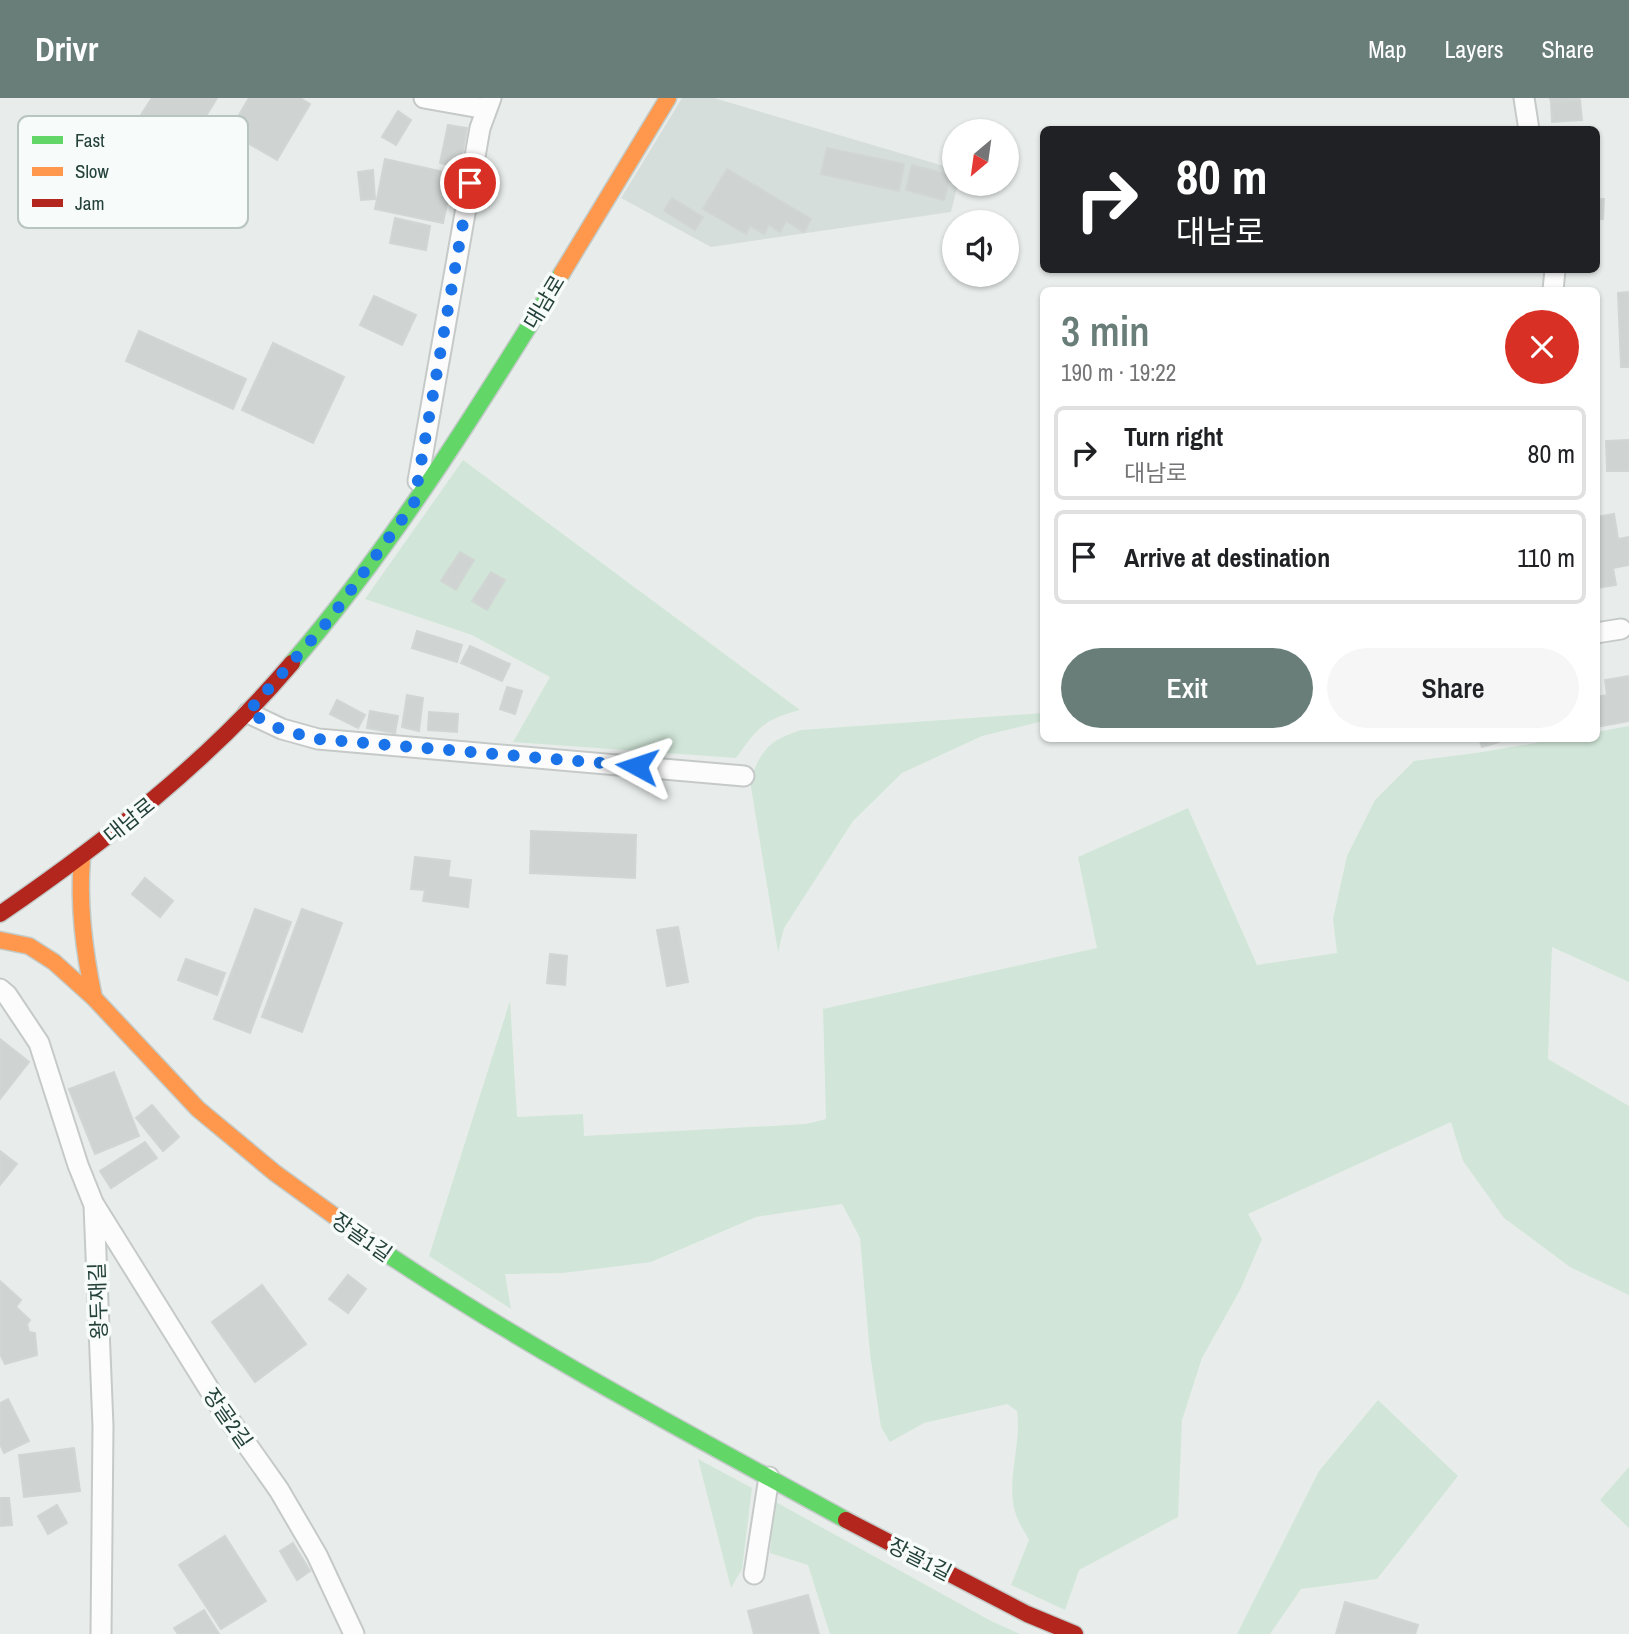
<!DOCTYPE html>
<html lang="en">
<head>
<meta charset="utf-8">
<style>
	:root { --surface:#fff; --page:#f6f6f6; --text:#202124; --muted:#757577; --line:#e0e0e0; --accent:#697e78 }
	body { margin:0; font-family:"Archivo Narrow","Noto Sans KR",sans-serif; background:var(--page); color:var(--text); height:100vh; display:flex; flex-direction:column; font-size:26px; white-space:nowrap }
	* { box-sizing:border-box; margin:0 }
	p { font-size:23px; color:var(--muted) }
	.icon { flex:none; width:38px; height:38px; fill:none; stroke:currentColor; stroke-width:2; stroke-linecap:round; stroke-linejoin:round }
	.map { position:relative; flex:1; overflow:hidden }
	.panel { position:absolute; left:1040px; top:189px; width:560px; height:455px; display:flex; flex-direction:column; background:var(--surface); border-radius:10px; box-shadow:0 2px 5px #0004 }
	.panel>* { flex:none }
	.top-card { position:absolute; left:1040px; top:28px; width:560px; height:147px; border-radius:10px; box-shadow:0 2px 5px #0004; background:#202124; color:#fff; overflow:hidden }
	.needle { width:46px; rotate:209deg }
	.controls { position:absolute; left:942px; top:21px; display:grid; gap:14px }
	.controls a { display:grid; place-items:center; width:77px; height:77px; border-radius:50%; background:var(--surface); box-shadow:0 2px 5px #0004; font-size:35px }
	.pin { position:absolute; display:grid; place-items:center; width:60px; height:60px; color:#fff; margin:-30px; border:4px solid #fff; border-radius:50%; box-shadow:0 2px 7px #0007 }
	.me { position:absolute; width:77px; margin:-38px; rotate:275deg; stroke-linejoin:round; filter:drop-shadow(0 0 5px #0008) }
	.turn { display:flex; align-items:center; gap:24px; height:147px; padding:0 21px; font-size:32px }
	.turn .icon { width:91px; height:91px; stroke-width:2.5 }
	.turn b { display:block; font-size:49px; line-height:60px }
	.round { display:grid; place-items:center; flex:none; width:74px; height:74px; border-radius:37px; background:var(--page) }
	.head { display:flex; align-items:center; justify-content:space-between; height:119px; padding:0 21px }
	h1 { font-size:42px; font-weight:600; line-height:52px; color:var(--accent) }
	.button { display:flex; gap:14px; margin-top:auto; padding:14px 21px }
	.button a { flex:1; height:80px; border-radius:42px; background:var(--accent); color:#fff; font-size:28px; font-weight:600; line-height:80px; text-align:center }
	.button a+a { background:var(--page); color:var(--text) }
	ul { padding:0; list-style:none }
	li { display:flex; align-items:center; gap:21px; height:94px; margin:0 14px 10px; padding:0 7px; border:4px solid var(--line); border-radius:10px }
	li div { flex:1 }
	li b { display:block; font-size:26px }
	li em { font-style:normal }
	header { display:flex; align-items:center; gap:42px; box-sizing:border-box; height:98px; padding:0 35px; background:var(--accent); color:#fff }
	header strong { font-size:33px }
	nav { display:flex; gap:38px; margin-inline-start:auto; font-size:24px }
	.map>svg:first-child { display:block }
</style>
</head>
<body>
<header>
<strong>Drivr</strong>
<nav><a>Map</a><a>Layers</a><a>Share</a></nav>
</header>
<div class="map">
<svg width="1629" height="1536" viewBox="0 0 1629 1536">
	<rect width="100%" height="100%" fill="#e8edeb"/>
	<path fill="#d6dedb" d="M682,0H714L954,71V86H958L951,114L711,149L621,100Z"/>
	<g fill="#d1e6d8">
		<path d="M463,362L800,612C763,622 758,629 736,660L513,644L550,579L472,537L365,501Z"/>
		<path d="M1043,615V623L982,638L902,675L853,723L784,830L778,854L750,683C761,652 769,642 801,632Z"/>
		<path d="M1629,628V884L1552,849L1548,961L1629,1008V1197L1570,1169L1504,1120L1463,1063L1451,1024L1248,1116L1262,1141L1240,1192L1202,1260L1182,1322L1178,1419L1079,1472L1065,1512L1011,1487L1029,1442C1025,1434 1019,1426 1016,1417C1005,1383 1022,1348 1017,1313L1007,1306L924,1325L890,1344L881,1329L870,1256L860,1140L842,1106L756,1119L651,1164L563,1175L505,1176L511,1211L429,1158L510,903L517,1019L583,1016L584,1038L806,1026L826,1021L823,911L1097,850L1078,759L1188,710L1257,867L1337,855L1333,821L1347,758L1375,702L1414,663L1476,655L1559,641L1596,640V634Z"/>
		<path d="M1378,1302L1458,1378L1377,1481L1301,1491L1270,1536H1237L1319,1373Z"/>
		<path d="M698,1361L752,1390L742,1471L731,1490Z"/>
		<path d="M1629,1369V1430L1600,1402Z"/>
		<path d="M774,1403L991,1523L1020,1536H830L808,1467L770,1455Z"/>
	</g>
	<g fill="#cfd4d2" stroke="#d1d6d4" stroke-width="2">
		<path d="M152,0H217L187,49L139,20Z"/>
		<path d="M249,0H300L310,6L277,62L229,34Z"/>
		<path d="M1550,0H1579L1580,2L1551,4Z"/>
		<path d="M1580,2L1582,22L1552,24L1551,4Z"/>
		<path d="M398,13L411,22L396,47L382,39Z"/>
		<path d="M448,27L467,30L460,69L440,65Z"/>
		<path d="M827,50L904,66L899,93L821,76Z"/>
		<path d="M385,61L453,76L443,125L375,111Z"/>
		<path d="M912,67L951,77L944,102L906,92Z"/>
		<path d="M727,71L811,121L804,134L786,123L780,134L769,127L764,136L750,128L746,136L703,111Z"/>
		<path d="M373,72L375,101L361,102L358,74Z"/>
		<path d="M672,100L703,119L695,132L664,113Z"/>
		<path d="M1596,101H1604L1603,121H1596Z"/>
		<path d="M395,120L430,128L426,152L390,145Z"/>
		<path d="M1629,194V269H1621L1618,195Z"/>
		<path d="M374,198L416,217L402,247L360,227Z"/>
		<path d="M139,233L246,281L233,311L126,263Z"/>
		<path d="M273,245L344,279L313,345L242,312Z"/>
		<path d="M1629,342V373H1607L1606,343Z"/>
		<path d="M1614,416L1618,441L1629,439V467L1613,470L1616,487L1596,490V419Z"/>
		<path d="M460,454L474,462L456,492L441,483Z"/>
		<path d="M491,474L505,482L487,512L472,503Z"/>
		<path d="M417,533L462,547L457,564L412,550Z"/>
		<path d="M470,548L510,566L502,583L461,565Z"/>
		<path d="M1629,578V623L1596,629V599L1607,597L1605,582Z"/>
		<path d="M507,589L522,593L515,616L500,611Z"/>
		<path d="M407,597L423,600L419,633L402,629Z"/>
		<path d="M337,602L365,617L358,630L330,616Z"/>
		<path d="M370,613L398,618L395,635L367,630Z"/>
		<path d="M429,614L458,616L457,634L428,632Z"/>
		<path d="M1479,640H1512L1482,649Z"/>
		<path d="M531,733L636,737L635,780L530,775Z"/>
		<path d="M415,759L450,763L448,779L471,782L468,809L423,803L425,792L411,791Z"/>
		<path d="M145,780L173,803L160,819L132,796Z"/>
		<path d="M255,811L291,824L250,935L214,921Z"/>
		<path d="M302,811L342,825L302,934L262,919Z"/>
		<path d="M678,829L688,884L667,888L657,832Z"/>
		<path d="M550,856L567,858L565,887L547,885Z"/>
		<path d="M186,861L225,875L217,897L178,882Z"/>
		<path d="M0,941L29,964L0,1001Z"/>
		<path d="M114,974L139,1038L95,1056L69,991Z"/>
		<path d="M152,1007L179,1039L163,1053L136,1020Z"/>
		<path d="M145,1044L157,1060L111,1090L100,1073Z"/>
		<path d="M0,1053L17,1066L0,1087Z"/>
		<path d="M348,1177L366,1191L348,1215L329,1201Z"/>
		<path d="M0,1183L21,1202L16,1209L30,1222L27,1226L29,1234L35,1235L37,1257L5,1266L0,1256Z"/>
		<path d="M262,1187L306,1246L255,1284L212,1224Z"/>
		<path d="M8,1301L29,1343L4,1355L0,1346V1305Z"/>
		<path d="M74,1350L80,1393L24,1399L19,1357Z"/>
		<path d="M0,1400H9L12,1427L0,1428Z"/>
		<path d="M57,1407L67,1425L48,1436L38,1418Z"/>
		<path d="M225,1438L266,1503L221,1531L179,1467Z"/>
		<path d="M293,1445L310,1473L297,1482L280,1453Z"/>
		<path d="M808,1497L819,1536H754L748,1513Z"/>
		<path d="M1345,1504L1418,1527L1415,1536H1336Z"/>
		<path d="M204,1512L219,1536H178L174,1530Z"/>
	</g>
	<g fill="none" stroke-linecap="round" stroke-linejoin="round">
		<g stroke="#c5cac8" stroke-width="23">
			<g id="lane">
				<path d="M424,0L486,11"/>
				<path d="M1524,0L1529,32"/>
				<path d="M1553,192L1555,172"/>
				<path d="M418,383L480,30L491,0"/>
				<path d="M1596,535L1621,531"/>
				<path d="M248,615L282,631L318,641L744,678"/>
				<path d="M0,891L7,897L39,945L78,1067L94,1107L103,1328L101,1536"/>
				<path d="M95,1108L219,1307L279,1392L317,1457L354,1536"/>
				<path d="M754,1476L769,1379"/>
			</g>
		</g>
		<g stroke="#c3cbc8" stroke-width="19">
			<g id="fast">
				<path d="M292,565C395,445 479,309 562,175"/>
				<path d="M384,1154C532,1253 690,1336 846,1422"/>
			</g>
		</g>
		<g stroke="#c3cbc8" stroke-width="19">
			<g id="slow">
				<path d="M562,175L668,0"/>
				<path d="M82,760C78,808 84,853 94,900"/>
				<path d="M0,842L29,848L54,864L94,900L198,1011L275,1075L384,1154"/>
			</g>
		</g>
		<g stroke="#c3cbc8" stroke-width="19">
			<g id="jam">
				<path d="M0,816C106,743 208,664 292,565"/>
				<path d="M846,1422L1027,1516L1075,1536"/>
			</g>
		</g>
		<use href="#lane" stroke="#fcfcfc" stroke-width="19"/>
		<use href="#fast" stroke="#63d668" stroke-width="16"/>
		<use href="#slow" stroke="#ff974d" stroke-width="16"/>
		<use href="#jam" stroke="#b3261e" stroke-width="16"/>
	</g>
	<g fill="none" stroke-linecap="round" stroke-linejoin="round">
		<path stroke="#1a73e8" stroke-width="12" stroke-dasharray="0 21.6" d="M470,85L414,405L330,521L248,614L282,632L318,641L637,668"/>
	</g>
	<g text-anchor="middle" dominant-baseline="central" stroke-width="7" stroke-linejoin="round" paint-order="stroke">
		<g font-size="21" fill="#24423a" stroke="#f7fbf9">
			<text transform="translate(544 204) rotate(-59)">대남로</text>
			<text transform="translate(129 722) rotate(-39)">대남로</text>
			<text transform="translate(362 1139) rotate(35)">장골1길</text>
			<text transform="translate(98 1203) rotate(-92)">왕두재길</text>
			<text transform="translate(228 1320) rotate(55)">장골2길</text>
			<text transform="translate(920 1461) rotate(27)">장골1길</text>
		</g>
	</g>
	<rect x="18" y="18" width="230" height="112" rx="10" fill="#f7fbf9" stroke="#b8c4c0" stroke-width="2"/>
	<rect x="32" y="38" width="31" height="8" fill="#63d668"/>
	<rect x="32" y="69" width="31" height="9" fill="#ff974d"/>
	<rect x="32" y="101" width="31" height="8" fill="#b3261e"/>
	<g font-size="19" fill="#24423a">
		<text x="75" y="49">Fast</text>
		<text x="75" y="80">Slow</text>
		<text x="75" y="112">Jam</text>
	</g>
</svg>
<div class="controls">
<a><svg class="needle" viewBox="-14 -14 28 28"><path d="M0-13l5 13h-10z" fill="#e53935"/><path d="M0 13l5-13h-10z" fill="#757577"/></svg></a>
<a><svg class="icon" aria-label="sound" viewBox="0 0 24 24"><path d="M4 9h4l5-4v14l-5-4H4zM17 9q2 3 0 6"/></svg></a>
</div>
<div class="pin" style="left:470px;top:85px;background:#d93025"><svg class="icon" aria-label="arrive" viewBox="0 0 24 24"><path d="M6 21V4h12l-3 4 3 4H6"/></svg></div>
<svg class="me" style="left:637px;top:668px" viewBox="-20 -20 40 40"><path d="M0-17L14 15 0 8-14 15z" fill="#1a73e8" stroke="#fff" stroke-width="4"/></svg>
<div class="top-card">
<div class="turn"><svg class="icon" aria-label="right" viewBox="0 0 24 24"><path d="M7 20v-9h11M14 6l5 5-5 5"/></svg><div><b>80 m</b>대남로</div></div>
</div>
<section class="panel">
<div class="head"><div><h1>3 min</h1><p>190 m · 19:22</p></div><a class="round" style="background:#d93025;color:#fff"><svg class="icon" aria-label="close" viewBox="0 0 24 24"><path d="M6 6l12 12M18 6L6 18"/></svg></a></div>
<ul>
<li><svg class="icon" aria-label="right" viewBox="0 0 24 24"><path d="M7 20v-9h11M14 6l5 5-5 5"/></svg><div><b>Turn right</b><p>대남로</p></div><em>80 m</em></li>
<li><svg class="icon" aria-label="arrive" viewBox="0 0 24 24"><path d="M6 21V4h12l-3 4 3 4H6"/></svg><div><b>Arrive at destination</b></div><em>110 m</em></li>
</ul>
<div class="button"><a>Exit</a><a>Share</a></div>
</section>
</div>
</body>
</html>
